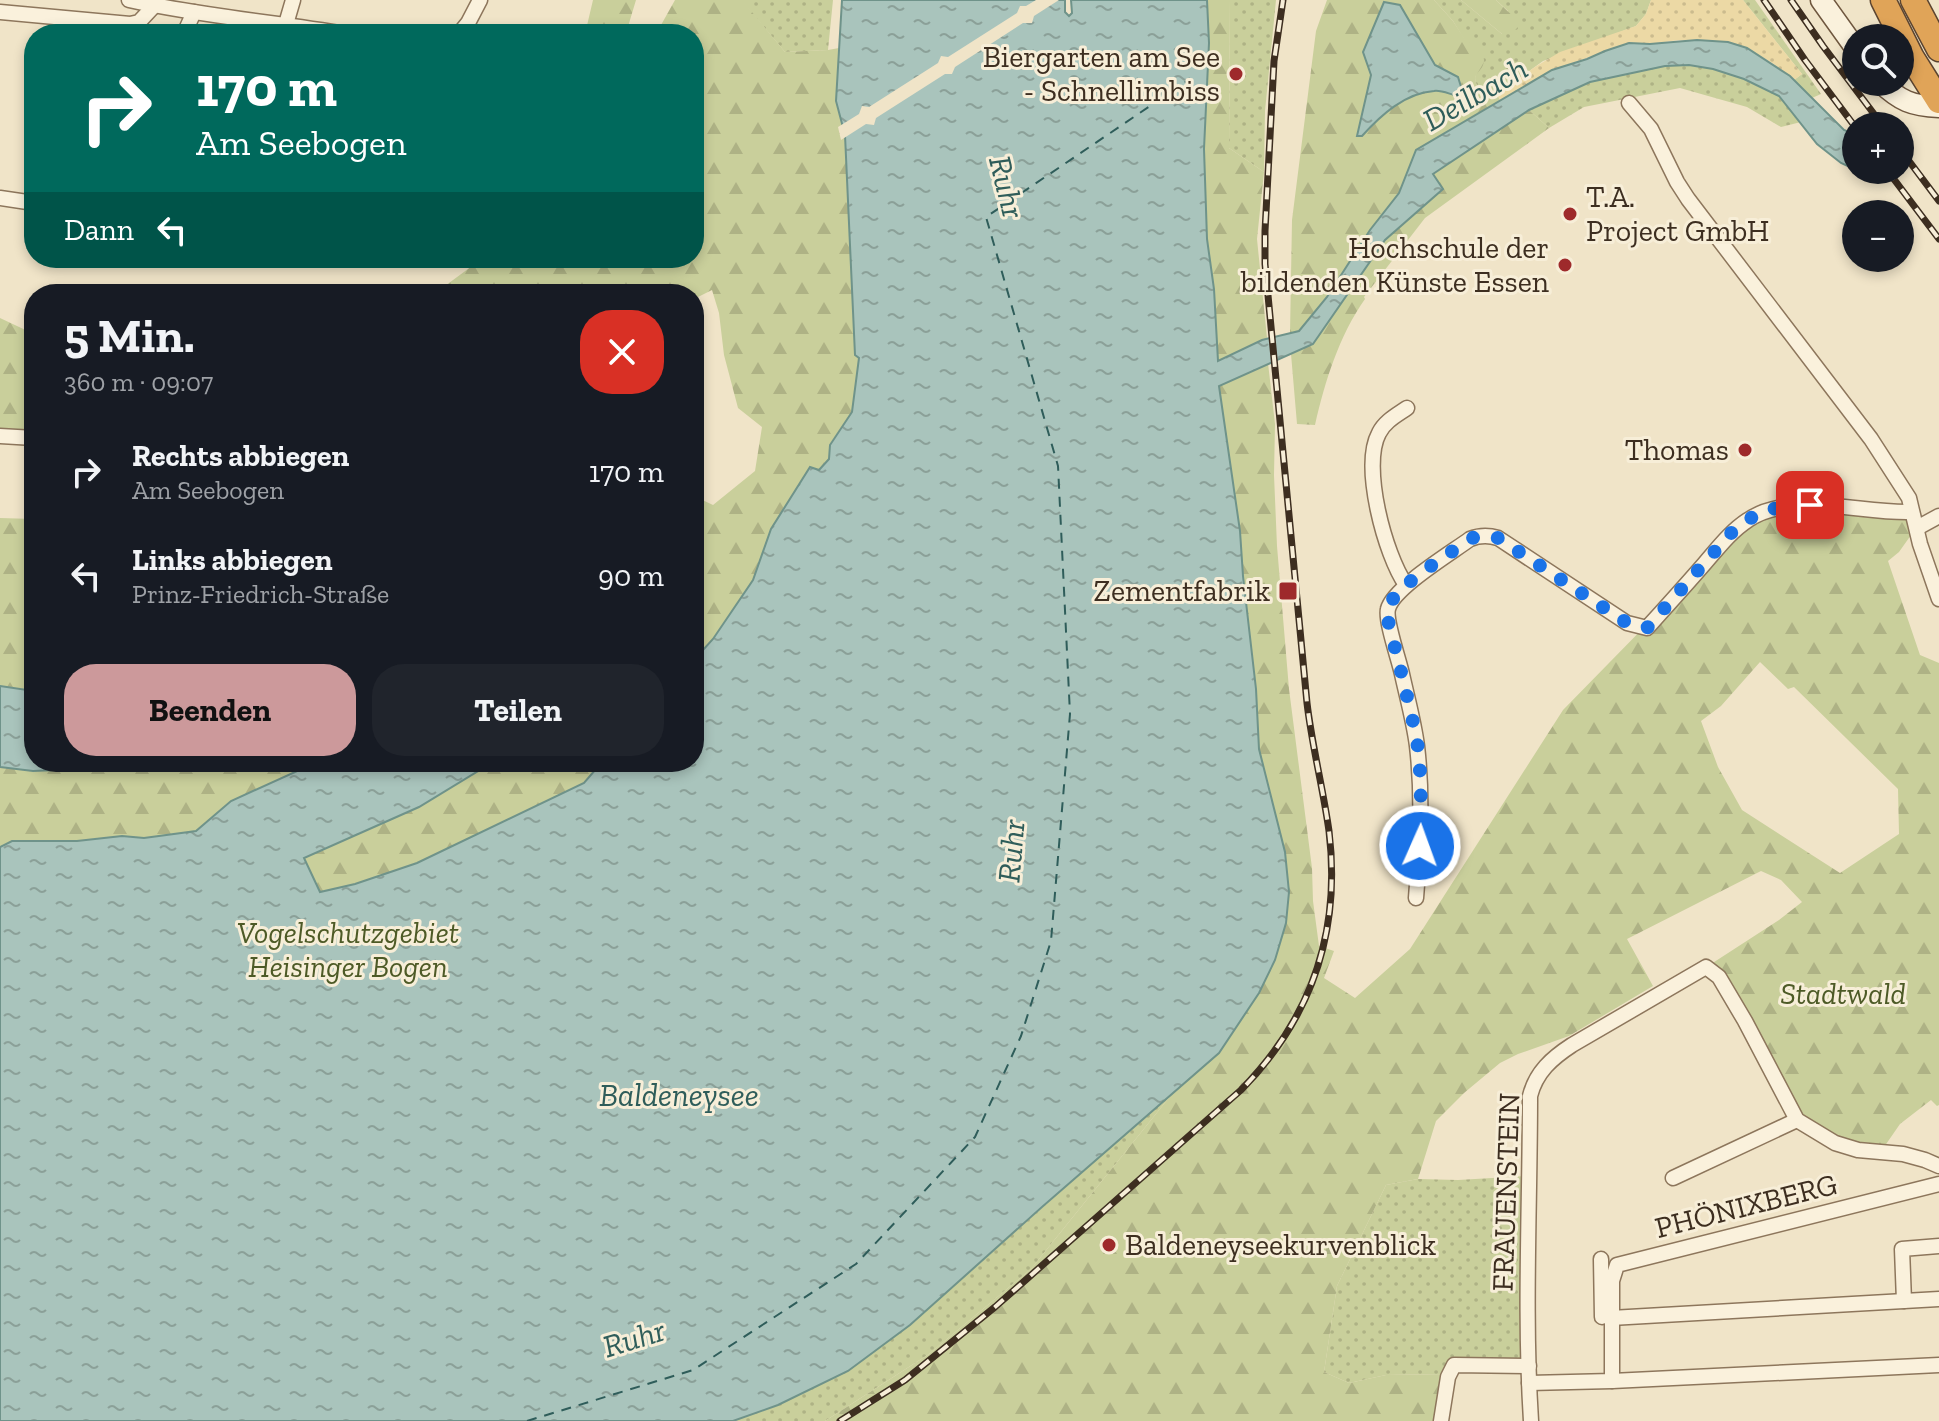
<!DOCTYPE html>
<html lang="de">
<head>
<meta charset="utf-8">
<style>
	:root { --surface:#171b24; --page:#20242c; --text:#f1f3f6; --muted:#9ea1a6; --accent:#cc999b }
	body { margin:0; font-family:"Zilla Slab",serif; background:var(--page); color:var(--text); height:100vh; display:flex; flex-direction:column; font-size:30px; white-space:nowrap }
	* { box-sizing:border-box; margin:0 }
	p { font-size:26px; color:var(--muted) }
	.icon { flex:none; width:44px; height:44px; fill:none; stroke:currentColor; stroke-width:2; stroke-linecap:round; stroke-linejoin:round }
	.map { position:relative; flex:1; overflow:hidden }
	.sheet { position:absolute; left:24px; top:284px; width:680px; height:488px; display:flex; flex-direction:column; background:var(--surface); border-radius:32px; box-shadow:0 4px 12px #0003 }
	.sheet>* { flex:none }
	.top-card { position:absolute; left:24px; top:24px; width:680px; height:244px; border-radius:32px; box-shadow:0 4px 12px #0003; background:#00695c; color:#fff; overflow:hidden }
	.controls { position:absolute; left:1842px; top:24px; display:grid; gap:16px }
	.controls a { display:grid; place-items:center; width:72px; height:72px; border-radius:50%; background:var(--surface); box-shadow:0 4px 12px #0003; font-size:40px }
	.pin { position:absolute; display:grid; place-items:center; width:68px; height:68px; color:#fff; margin:-34px; border-radius:16px; box-shadow:0 4px 12px #0006 }
	.me { position:absolute; width:88px; margin:-44px; rotate:2deg; stroke-linejoin:round; filter:drop-shadow(0 0 6px #0008) }
	.turn { display:flex; align-items:center; gap:28px; height:168px; padding:0 40px; font-size:36px }
	.turn .icon { width:104px; height:104px; stroke-width:2.5 }
	.turn b { display:block; font-size:56px; line-height:68px }
	.then { display:flex; align-items:center; height:76px; padding:0 40px; background:#0003; gap:16px; font-size:30px }
	.round { display:grid; place-items:center; flex:none; width:84px; height:84px; border-radius:32px; background:var(--page) }
	.headline { display:flex; align-items:center; justify-content:space-between; height:136px; padding:0 40px }
	h1 { font-size:48px; font-weight:700; line-height:60px }
	.cta { display:flex; gap:16px; margin-top:auto; padding:16px 40px }
	.cta a { flex:1; height:92px; border-radius:32px; background:var(--accent); color:#111; font-size:32px; font-weight:700; line-height:92px; text-align:center }
	.cta a+a { background:var(--page); color:var(--text) }
	ul { padding:0; list-style:none }
	li { display:flex; align-items:center; gap:24px; height:104px; padding:0 40px }
	li div { flex:1 }
	li b { display:block; font-size:30px }
	li em { font-style:normal }
	.map>svg:first-child { display:block }
</style>
</head>
<body>
<div class="map">
<svg width="1939" height="1421" viewBox="0 0 1939 1421">
	<defs>
		<pattern id="green-dots" width="8" height="8" patternUnits="userSpaceOnUse" patternTransform="scale(2)"><rect width="8" height="8" fill="#c9cf9b"/><path d="M2 2h.1M6 6h.1" fill="none" stroke="#aeb285" stroke-width="1.8" stroke-linecap="round"/></pattern>
		<pattern id="forest-firs" width="22" height="20" patternUnits="userSpaceOnUse" patternTransform="scale(2)"><rect width="22" height="20" fill="#c9cf9b"/><path d="M5 1l3.5 6h-7zM16 11l3.5 6h-7z" fill="#aeb285"/></pattern>
		<pattern id="sand-dots" width="8" height="8" patternUnits="userSpaceOnUse" patternTransform="scale(2)"><rect width="8" height="8" fill="#ecd9a5"/><path d="M2 2h.1M6 6h.1" fill="none" stroke="#cbbb8e" stroke-width="1.8" stroke-linecap="round"/></pattern>
		<pattern id="water-ripples" width="26" height="14" patternUnits="userSpaceOnUse" patternTransform="scale(2)"><rect width="26" height="14" fill="#a9c4bc"/><path d="M2 4q2-2 4 0t4 0M15 11q2-2 4 0t4 0" fill="none" stroke="#8ba098"/></pattern>
	</defs>
	<rect width="100%" height="100%" fill="#f0e4c8"/>
	<g fill="url(#green-dots)">
		<path d="M741,0H833L828,50L785,52Z"/>
		<path d="M1230,0H1276L1265,111L1264,172L1229,148Z"/>
		<path d="M1434,0H1461L1502,34L1508,11L1496,0H1651L1646,14L1636,26L1543,61L1497,94L1479,90C1474,80 1473,76 1481,67L1453,21Z"/>
		<path d="M1743,0H1755L1821,94L1812,98L1794,80L1802,74Z"/>
		<path d="M1689,65C1716,69 1760,78 1780,97C1788,105 1794,114 1801,122L1781,127L1747,107L1680,88L1584,107L1549,128L1529,110L1590,82L1665,66Z"/>
		<path d="M1176,1089L1031,1269L929,1354L825,1421H733L778,1405L848,1371L910,1325Z"/>
		<path d="M1528,1176V1365L1462,1363L1448,1374L1386,1375L1349,1383L1324,1372L1337,1286L1386,1185L1418,1179L1458,1180Z"/>
	</g>
	<g fill="url(#forest-firs)" fill-rule="evenodd">
		<path d="M593,0H636L627,30L635,34H585Z"/>
		<path d="M675,0H742L785,52L828,50L839,48L836,101L845,135L855,355L859,358L852,412L830,444L829,459L819,470L810,468L771,529L753,580L713,639L694,660V496L713,505L755,471L762,427L738,408L724,355L719,313L712,290L694,299V294H434L472,266L477,258H694V34H656Z"/>
		<path d="M1207,0H1230L1229,148L1264,172L1257,239L1267,338L1217,362L1214,289L1207,239L1204,149L1209,43Z"/>
		<path d="M1327,0H1434L1453,21L1466,41L1481,46C1481,48 1484,58 1484,60C1483,75 1469,70 1479,90L1497,94L1500,100L1416,150L1399,193L1370,230L1327,297L1299,332L1290,334L1292,220L1316,31ZM1384,2L1400,6L1435,65L1458,77L1454,95C1448,93 1440,90 1434,91C1405,93 1381,115 1362,136H1358L1371,75L1363,52Z"/>
		<path d="M1461,0H1496L1521,24L1513,32L1502,34Z"/>
		<path d="M1529,110L1549,128L1425,218L1364,297L1365,299C1339,336 1325,381 1315,425L1297,424L1291,354L1313,344L1385,240L1443,189L1432,175Z"/>
		<path d="M0,318L34,334V435L0,434Z"/>
		<path d="M1268,363L1275,424L1274,475L1277,546L1289,689L1312,868L1313,901L1319,946L1334,951L1324,978L1355,998L1410,949L1563,710L1653,618L1729,533L1784,509L1911,513L1916,528L1899,552L1888,561L1920,655L1939,663V1105L1937,1106L1931,1100L1900,1124L1882,1150L1859,1148L1798,1117L1708,966L1779,920L1802,902L1781,880L1761,871L1627,939L1653,986L1569,1036L1518,1054L1500,1063L1464,1093L1436,1121L1418,1179L1386,1185L1337,1286L1324,1372L1349,1383L1386,1375L1448,1374L1440,1421H825L929,1354L1031,1269L1176,1089L1219,1052L1275,960L1286,923L1289,892L1285,852L1259,749L1256,689L1243,576L1240,531L1219,386ZM1760,662L1788,689L1794,687L1898,789L1899,834L1840,873L1742,810L1718,767L1701,721L1721,706Z"/>
		<path d="M0,518L34,519V691L0,686Z"/>
		<path d="M191,762H317L231,801L196,831L144,838L122,836L77,841H12L0,847V767L33,771L191,764Z"/>
		<path d="M493,762H602L584,783L417,863L355,884L319,892L304,858L419,807Z"/>
	</g>
	<path fill="url(#sand-dots)" d="M1651,0H1743L1802,74L1794,80L1774,64L1747,48L1728,42L1678,40L1650,44L1629,43L1552,70L1500,100L1497,94L1535,67L1560,52L1636,26L1646,14Z"/>
	<g fill="url(#water-ripples)" stroke="#6f938a" stroke-width="2">
		<path d="M842,0H1065V12L1069,16L1072,13L1071,0H1207L1209,43L1204,149L1207,239L1214,289L1218,361L1262,340L1299,331L1327,297L1370,230L1399,193L1416,150L1552,70L1587,59L1605,51L1629,43L1650,44L1697,40L1728,42L1747,48L1790,76L1844,130L1856,135V170L1841,163L1817,144L1779,96L1744,79L1713,69L1689,65L1665,66L1590,82L1529,110L1433,174L1443,189L1385,240L1313,344L1219,386L1240,531L1243,576L1256,689L1259,749L1285,852L1289,892L1286,923L1275,960L1259,993L1219,1053L1042,1207L910,1325L848,1371L778,1405L733,1421H0V847L12,841H77L122,836L144,838L196,831L231,801L317,762H493L419,807L304,858L320,892L355,884L417,863L584,783L602,762H694V660L713,639L753,580L771,529L810,467L819,470L829,459L830,445L852,412L859,358L855,355L845,135L836,101Z"/>
		<path d="M1384,2L1400,5L1435,65L1458,77L1462,90L1454,95C1447,93 1440,90 1434,91C1405,93 1381,115 1362,136H1357L1371,75L1363,52Z"/>
		<path d="M0,686L34,691V762H191L192,764L33,771L0,767Z"/>
	</g>
	<g fill="#f0e4c8">
		<path d="M1036,0H1059L1034,16L1032,23H1023L955,67L952,74H945L876,118L874,125L866,124L841,140L838,127L859,114L862,106L869,107L938,63L941,56L948,57L1017,13L1020,6H1026Z"/>
		<path d="M1900,150L1914,155L1939,189V204L1903,198L1894,192L1878,170H1900Z"/>
	</g>
	<g fill="none" stroke-linecap="round" stroke-linejoin="round">
		<path stroke="#2f5d5a" stroke-width="2" stroke-dasharray="10 8" stroke-linecap="butt" d="M527,1421L693,1370L856,1264L975,1137L1021,1036L1051,941L1070,714L1058,466L986,217L1190,79"/>
		<g stroke="#8d765c" stroke-width="17">
			<g id="street">
				<path d="M129,0C200,16 274,22 346,34"/>
				<path d="M0,12L130,24L139,22L154,6"/>
				<path d="M286,24L293,0"/>
				<path d="M184,34L194,12"/>
				<path d="M459,34L468,23L480,0"/>
				<path d="M1629,103L1651,129L1677,182L1688,199L1871,439L1909,498L1920,544L1939,599"/>
				<path d="M0,198L34,203"/>
				<path d="M0,436L34,438"/>
				<path d="M1917,528L1939,516"/>
				<path d="M1406,585C1385,555 1361,466 1379,433C1385,421 1397,415 1407,408"/>
				<path d="M1416,898C1420,847 1423,797 1417,746C1414,722 1407,697 1402,674C1399,660 1385,620 1388,609C1393,588 1451,553 1470,539C1480,535 1488,535 1498,538L1627,623L1647,628C1666,607 1686,585 1705,563C1718,548 1731,531 1748,520C1767,507 1791,505 1813,505C1846,505 1878,513 1911,512"/>
				<path d="M1673,1178L1797,1120"/>
				<path d="M1601,1259L1602,1317"/>
				<path d="M1904,1301L1902,1249L1939,1246"/>
				<path d="M1611,1318L1939,1299"/>
				<path d="M1612,1381V1281L1617,1265L1939,1184"/>
				<path d="M1529,1383L1612,1381L1939,1365"/>
				<path d="M1441,1421L1448,1377L1454,1365L1529,1366"/>
				<path d="M1531,1421C1524,1313 1530,1204 1530,1096C1536,1072 1552,1058 1572,1045L1706,967L1719,977L1745,1021L1797,1120L1835,1143L1858,1150L1903,1154L1925,1160L1939,1166"/>
			</g>
		</g>
		<g stroke="#6f573f" stroke-width="23">
			<g id="secondary">
				<path d="M1821,0L1856,49"/>
				<path d="M1880,82C1900,101 1912,106 1939,107"/>
			</g>
		</g>
		<g stroke="#5b4430" stroke-width="27">
			<g id="highway">
				<path d="M1883,0L1912,58L1939,101"/>
				<path d="M1913,0L1939,49"/>
			</g>
		</g>
		<use href="#street" stroke="#faf1dc" stroke-width="14"/>
		<use href="#secondary" stroke="#faf1dc" stroke-width="20"/>
		<use href="#highway" stroke="#e0a458" stroke-width="24"/>
		<g stroke="#3d2e20" stroke-width="7">
			<g id="rail">
				<path d="M1764,0L1805,60L1856,128"/>
				<path d="M1791,0L1823,46L1883,126"/>
				<path d="M1900,149L1939,201"/>
				<path d="M1887,170L1939,239"/>
				<path d="M840,1421L905,1380L995,1307L1241,1090C1312,1018 1341,931 1329,831C1323,788 1312,746 1307,703L1265,264V231L1274,61L1283,0"/>
			</g>
		</g>
		<use href="#rail" stroke="#f7eed8" stroke-width="4" stroke-dasharray="12" stroke-linecap="butt"/>
	</g>
	<g fill="none" stroke-linecap="round" stroke-linejoin="round">
		<path stroke="#1a73e8" stroke-width="14" stroke-dasharray="0 25.2" d="M1420,846C1421,811 1422,776 1417,741C1412,715 1405,689 1399,663C1396,647 1383,619 1390,604C1399,584 1451,553 1470,539C1480,535 1488,535 1498,538L1627,623L1647,628L1732,532L1749,519L1767,510L1784,507L1810,505"/>
	</g>
	<g fill="#9e2a2b" stroke="#f7eed8" stroke-width="3">
		<circle cx="1236" cy="74" r="8"/>
		<circle cx="1570" cy="214" r="8"/>
		<circle cx="1565" cy="265" r="8"/>
		<circle cx="1745" cy="450" r="8"/>
		<rect x="1278" y="581" width="20" height="20" rx="4"/>
		<circle cx="1109" cy="1245" r="8"/>
	</g>
	<g text-anchor="middle" dominant-baseline="central" stroke-width="6" stroke-linejoin="round" paint-order="stroke">
		<g font-size="30" fill="#3d2e20" stroke="#f7eed8" text-anchor="end">
			<text x="1220" y="57">Biergarten am See<tspan x="1220" dy="34">- Schnellimbiss</tspan></text>
			<text x="1586" y="197" text-anchor="start">T.A.<tspan x="1586" dy="34">Project GmbH</tspan></text>
			<text x="1549" y="248">Hochschule der<tspan x="1549" dy="34">bildenden Künste Essen</tspan></text>
			<text x="1729" y="450">Thomas</text>
			<text x="1270" y="591">Zementfabrik</text>
			<text x="1125" y="1245" text-anchor="start">Baldeneyseekurvenblick</text>
		</g>
		<g font-size="30" font-style="italic" fill="#4d5a26" stroke="#f7eed8">
			<text x="348" y="933">Vogelschutzgebiet<tspan x="348" dy="34">Heisinger Bogen</tspan></text>
			<text x="1843" y="994">Stadtwald</text>
		</g>
		<g font-size="30" fill="#3d2e20" stroke="#f7eed8">
			<text transform="translate(1506 1192) rotate(-88)">FRAUENSTEIN</text>
			<text transform="translate(1746 1206) rotate(-14)">PHÖNIXBERG</text>
		</g>
		<g font-size="32" font-style="italic" fill="#2f5d5a" stroke="#f7eed8">
			<text transform="translate(1475 94) rotate(-30)">Deilbach</text>
			<text transform="translate(1007 187) rotate(76)">Ruhr</text>
			<text transform="translate(1011 851) rotate(-85)">Ruhr</text>
			<text x="679" y="1095">Baldeneysee</text>
			<text transform="translate(634 1338) rotate(-17)">Ruhr</text>
		</g>
	</g>
</svg>
<div class="controls">
<a><svg class="icon" aria-label="search" viewBox="0 0 24 24"><circle cx="10" cy="10" r="6"/><path d="M15 15l6 6"/></svg></a>
<a>+</a>
<a>−</a>
</div>
<div class="pin" style="left:1810px;top:505px;background:#d93025"><svg class="icon" aria-label="arrive" viewBox="0 0 24 24"><path d="M6 21V4h12l-3 4 3 4H6"/></svg></div>
<svg class="me" style="left:1420px;top:846px" viewBox="-20 -20 40 40"><circle r="17" fill="#1a73e8" stroke="#fff" stroke-width="3"/><path d="M0-11L8 9 0 5-8 9z" fill="#fff"/></svg>
<div class="top-card">
<div class="turn"><svg class="icon" aria-label="right" viewBox="0 0 24 24"><path d="M7 20v-9h11M14 6l5 5-5 5"/></svg><div><b>170 m</b>Am Seebogen</div></div>
<div class="then">Dann<svg class="icon" aria-label="left" viewBox="0 0 24 24"><path d="M17 20v-9H6M10 6l-5 5 5 5"/></svg></div>
</div>
<section class="sheet">
<div class="headline"><div><h1>5 Min.</h1><p>360 m · 09:07</p></div><a class="round" style="background:#d93025;color:#fff"><svg class="icon" aria-label="close" viewBox="0 0 24 24"><path d="M6 6l12 12M18 6L6 18"/></svg></a></div>
<ul>
<li><svg class="icon" aria-label="right" viewBox="0 0 24 24"><path d="M7 20v-9h11M14 6l5 5-5 5"/></svg><div><b>Rechts abbiegen</b><p>Am Seebogen</p></div><em>170 m</em></li>
<li><svg class="icon" aria-label="left" viewBox="0 0 24 24"><path d="M17 20v-9H6M10 6l-5 5 5 5"/></svg><div><b>Links abbiegen</b><p>Prinz-Friedrich-Straße</p></div><em>90 m</em></li>
</ul>
<div class="cta"><a>Beenden</a><a>Teilen</a></div>
</section>
</div>
</body>
</html>
